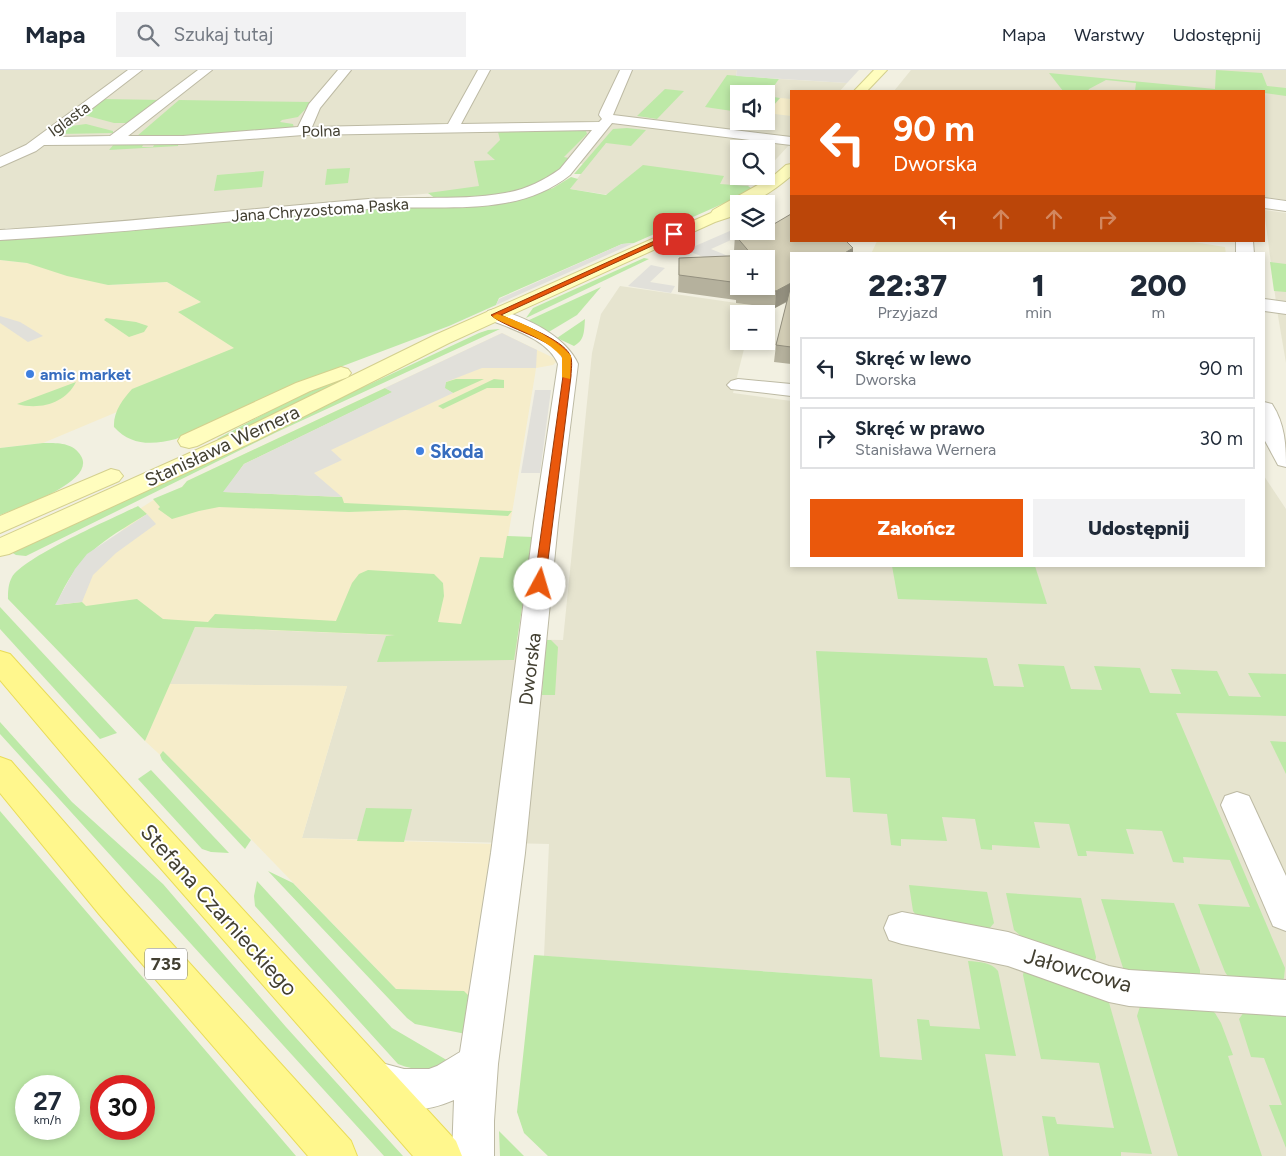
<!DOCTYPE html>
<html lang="pl">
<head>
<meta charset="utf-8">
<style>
	:root { --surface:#fff; --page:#f2f2f3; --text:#1f2937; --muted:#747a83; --line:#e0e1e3; --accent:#ea580c }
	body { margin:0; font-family:Figtree,sans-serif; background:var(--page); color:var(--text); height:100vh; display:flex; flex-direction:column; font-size:19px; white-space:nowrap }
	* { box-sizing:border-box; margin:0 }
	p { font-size:16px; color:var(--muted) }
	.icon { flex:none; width:28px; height:28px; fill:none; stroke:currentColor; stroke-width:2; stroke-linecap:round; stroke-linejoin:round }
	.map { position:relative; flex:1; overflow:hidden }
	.sheet { position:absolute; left:790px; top:182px; width:475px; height:315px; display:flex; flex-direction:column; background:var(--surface); border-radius:0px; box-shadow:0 2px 8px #0003 }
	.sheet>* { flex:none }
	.guide { position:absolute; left:790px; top:20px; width:475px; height:152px; border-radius:0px; box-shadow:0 2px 8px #0003; background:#ea580c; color:#fff; overflow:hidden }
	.tools { position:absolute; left:730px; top:15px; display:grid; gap:10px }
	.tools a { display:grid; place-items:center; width:45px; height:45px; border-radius:0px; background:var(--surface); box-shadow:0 2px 8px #0003; font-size:25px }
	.speed { position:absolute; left:15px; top:1005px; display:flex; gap:10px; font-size:25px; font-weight:700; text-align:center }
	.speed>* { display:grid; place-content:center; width:65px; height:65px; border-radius:50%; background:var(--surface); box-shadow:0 2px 8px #0003; line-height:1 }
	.speed small { font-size:12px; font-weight:400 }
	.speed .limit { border:8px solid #d22; background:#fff; color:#111 }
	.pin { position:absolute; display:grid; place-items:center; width:42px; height:42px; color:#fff; margin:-21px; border-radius:10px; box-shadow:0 2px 8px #0006 }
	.me { position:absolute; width:55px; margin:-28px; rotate:6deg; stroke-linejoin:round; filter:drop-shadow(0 0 4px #0008) }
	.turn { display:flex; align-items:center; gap:18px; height:105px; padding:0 20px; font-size:22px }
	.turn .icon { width:65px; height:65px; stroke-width:2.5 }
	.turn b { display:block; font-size:35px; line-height:42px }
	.lanes { display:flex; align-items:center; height:48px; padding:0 20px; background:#0003; justify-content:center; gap:25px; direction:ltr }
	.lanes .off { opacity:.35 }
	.eta { display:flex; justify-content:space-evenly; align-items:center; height:85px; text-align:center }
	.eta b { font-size:30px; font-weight:800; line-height:35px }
	.cta { display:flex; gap:10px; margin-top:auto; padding:10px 20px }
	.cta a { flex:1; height:58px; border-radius:0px; background:var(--accent); color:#fff; font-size:20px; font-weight:800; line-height:58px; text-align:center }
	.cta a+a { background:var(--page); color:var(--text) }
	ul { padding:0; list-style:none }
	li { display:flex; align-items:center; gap:15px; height:62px; margin:0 10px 8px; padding:0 10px; border:2px solid var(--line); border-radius:0px }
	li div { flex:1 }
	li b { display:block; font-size:19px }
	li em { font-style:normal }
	header { display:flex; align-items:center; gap:30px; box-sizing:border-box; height:70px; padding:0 25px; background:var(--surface); border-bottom:1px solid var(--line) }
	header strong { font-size:24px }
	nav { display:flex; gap:28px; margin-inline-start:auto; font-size:18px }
	.search { width:350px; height:45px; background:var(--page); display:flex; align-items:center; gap:12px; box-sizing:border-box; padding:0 18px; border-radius:0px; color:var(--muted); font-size:19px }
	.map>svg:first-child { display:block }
</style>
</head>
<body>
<header>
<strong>Mapa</strong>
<div class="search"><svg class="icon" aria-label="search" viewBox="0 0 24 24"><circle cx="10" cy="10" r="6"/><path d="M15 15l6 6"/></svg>Szukaj tutaj</div>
<nav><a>Mapa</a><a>Warstwy</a><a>Udostępnij</a></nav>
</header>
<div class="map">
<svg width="1286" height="1086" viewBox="0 0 1286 1086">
	<rect width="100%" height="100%" fill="#f2f0e1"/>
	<g fill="#e6e4cf">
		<path d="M0,0H737L736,6H727L739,24V51H766V26L779,9L847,13L840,21H791V73L766,100V79H739V106H760L748,116L701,139L570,119L587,95L565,90L553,102L438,127L434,123L28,159L6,158L0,163Z"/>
		<path d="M911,0H1286V130L1264,127V21H894Z"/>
		<path d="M1264,140L1286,143V293L1277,240Z"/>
		<path d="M620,216L757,236L754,244H739V271H746L733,323L791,331V496H1264V406L1286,439V1086H823L871,909L544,886L549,774L302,768L347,616L169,614L195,557L491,569L563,570L592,283L601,244Z"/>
	</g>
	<g fill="#f6edca">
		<path d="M780,28L791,29V46L767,43Z"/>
		<path d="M0,190L27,193L108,215L167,212L201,232L247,276L117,342L43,373L0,378Z"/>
		<path d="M502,263L558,290L553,295L536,298L535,305L491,569L44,551L141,438L155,429L182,417L187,411Z"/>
		<path d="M169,614L347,616L302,768L495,774L472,933L463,921L396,919L249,767L145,671Z"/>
	</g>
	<path fill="#eceaca" d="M877,171H1187L1225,177L1226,184H871Z"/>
	<g fill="#bde9a7" fill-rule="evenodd">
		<path d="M1216,0L1262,3L1267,16L1286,18V26L1264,23V21H1135L1136,13L1106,10L1089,19L1088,21H1063L1049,3L1215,19Z"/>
		<path d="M727,5L779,9L767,26L780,28L766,44V24H739V42L705,37Z"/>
		<path d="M665,19L684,21L657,49L637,46Z"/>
		<path d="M103,29L164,30L128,53H114L84,45Z"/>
		<path d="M179,30L312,32L298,47L282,50L280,52L293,54L294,58L185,66H137Z"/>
		<path d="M86,54L113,61V63L60,64L71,56Z"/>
		<path d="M627,58L646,60L631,76L606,73L581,104H574L613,59Z"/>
		<path d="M580,59L586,61L587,64L564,87L573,89L544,113L510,124L436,129L428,123L479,116L474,91L495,90L487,83L500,70L498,62L448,63L449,61Z"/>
		<path d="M115,73H144L142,77H153L155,73H178V76L109,80Z"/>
		<path d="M643,95L724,106L720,114L748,116L754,120L634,173L622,174L499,228L496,235L449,256L303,311L176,369C153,375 131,376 114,357C113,342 123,329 132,319L234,278L178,242L201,232L167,212L108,215L67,206L27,193L0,190V169L336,140L528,127L553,118L571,107L578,109L570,119L606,125Z"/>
		<path d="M350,98L348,113L325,115L327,99Z"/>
		<path d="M264,101L262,117L214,121L217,105Z"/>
		<path d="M644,188L649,189L526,248L533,238Z"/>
		<path d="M1270,192L1286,194V222L1274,221Z"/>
		<path d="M601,217L577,245L547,263L527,251Z"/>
		<path d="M106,248L136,252L148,256L144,262L129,267L104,250Z"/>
		<path d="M585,249C584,261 585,270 574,276L557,268Z"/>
		<path d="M500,259L277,362L26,486L16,485L11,482L479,263L488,260Z"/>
		<path d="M376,296L378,297L219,370L217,369L296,327Z"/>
		<path d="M456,309H484L453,323L444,318L446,312Z"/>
		<path d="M494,309L504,310V318H487L443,339L438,336Z"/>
		<path d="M76,312C65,334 39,340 17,334Z"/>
		<path d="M385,318L393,322L244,394L224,422L342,427L344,433L512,441L508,446L405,440L349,442L219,437L199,441L172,449L158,439L160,437L153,429L182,417L187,411Z"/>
		<path d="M43,373C57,373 73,372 81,386C97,412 17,438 0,445V378Z"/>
		<path d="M138,436L147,444C101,472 78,484 56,535L82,532L86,536L137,529L163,549L208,552L215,544L336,551L352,513L359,504L368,500L434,504L443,513L444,526L438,552L461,554L480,487L503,488L507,466L533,467L514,590L377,592L386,566L395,565L195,557L145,671L8,529C8,522 8,514 12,507C24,487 113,448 138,436Z"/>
		<path d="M892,496H1035L1047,534L898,529Z"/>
		<path d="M0,537L117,663L100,669L0,559Z"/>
		<path d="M546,570H551L558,577L555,625H542Z"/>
		<path d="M816,581L987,588L994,616L1024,617L1018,594L1064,596L1071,619L1102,620L1094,596L1140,598L1150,623L1181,624L1171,599L1217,601L1229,626L1261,627L1248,603L1286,604V646L1176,643L1285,898L1284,908L1281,913L1229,908L1225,902L1198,834L1250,837L1230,790L1183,787L1184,793L1173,792L1162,761L1126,759L1134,784L1086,781L1087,786H1078L1069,754L1034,752L1040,778L992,775V780L981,779L975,749L942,747L947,771L901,769V776L891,775L887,744L853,742L850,708L826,707Z"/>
		<path d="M0,652L72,732L163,814L286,957L403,1086H384L0,664Z"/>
		<path d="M1270,671L1286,672V704Z"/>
		<path d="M163,681L251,770L245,779L162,690L160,685Z"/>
		<path d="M151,700L229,783L211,782L202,779L138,709Z"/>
		<path d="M366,738L412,739L404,772L357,771Z"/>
		<path d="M0,741L296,1086H0ZM26,1016H69V1059H26ZM101,1016H144V1059H101Z"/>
		<path d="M268,801L293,813L396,919L464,921L472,929L466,964L415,954L407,948Z"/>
		<path d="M257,811L392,958L450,992C429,1001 419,1002 398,994L255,836L254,826Z"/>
		<path d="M909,815L987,822L994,853L989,859L916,845L913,841Z"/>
		<path d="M1006,823L1081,828L1096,887L1095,892L1022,867L1014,860Z"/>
		<path d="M1101,829L1174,833L1200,900V906L1124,901Z"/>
		<path d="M534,885L872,909L880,987L922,990L917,949L929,950L930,956L980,959L968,891C980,892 991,892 998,901L1016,986L985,984L1003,1086H548L524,1063L517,1042Z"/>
		<path d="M1024,900L1108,929L1152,1084L1121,1082V1086H1049L1042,1046L1055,1047L1057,1054L1114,1058L1099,993L1041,989L1023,905Z"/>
		<path d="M1141,933L1207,937L1215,943L1221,953L1233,985L1228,986L1262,1086H1178L1137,946Z"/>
		<path d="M1286,941V1078L1269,1035H1282L1264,988L1251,987L1239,949L1244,942Z"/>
		<path d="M499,1061L524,1086H500Z"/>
	</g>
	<g fill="#e1e0da">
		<path d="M737,0H859L847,13L736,6Z"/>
		<path d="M739,157V161H751L711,179L733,188L720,194L686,180Z"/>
		<path d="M634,173L496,235L499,229L622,174Z"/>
		<path d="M651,195L665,198L650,212L675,216L671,223L628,216Z"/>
		<path d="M0,246L20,252L43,266L28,272L0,253Z"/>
		<path d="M502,263L537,280L536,298H482L446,312L445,318L453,323L331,380L342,390L314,403L342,427L223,422L244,394L392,322L385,318Z"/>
		<path d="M535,320H551L540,403H521Z"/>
		<path d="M147,444L156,454L116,483L93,505L82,532L55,535L75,499L87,484Z"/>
	</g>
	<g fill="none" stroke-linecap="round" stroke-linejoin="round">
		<g stroke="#bdbaa4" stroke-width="2">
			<g id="street">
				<path d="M128,0H142L55,67L110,66L198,0H212L128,66H183L298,57L309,34L338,0H351L320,38L312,57L448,54L478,0H490L461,54L599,52L602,49L599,45L600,42L620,0H632L613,45L791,67V75L612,53L570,105C551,120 529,129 505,133C460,141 414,135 369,139C246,149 123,163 0,170V160C123,153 246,139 369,129C415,126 460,131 505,123C525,120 543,111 560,99L592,60L303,65L183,74L44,75L36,81L0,97V87L26,75Z"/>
				<path d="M1264,128L1286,131V141L1264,138Z"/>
				<path d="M1236,171H1253L1254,184H1236Z"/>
				<path d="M1264,229L1286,232V244L1264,241Z"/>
				<path d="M495,239C524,246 566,266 578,294L558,453L525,783L498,994L494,1051V1086H452L454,1030C417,1046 395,1040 360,1025L354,1011L360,997L374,991L404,999H429L437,996L460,982L491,783L534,453L558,294C548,269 511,259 488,249L485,245L488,241Z"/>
				<path d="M738,309L791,314V326L731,319L727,315L731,311Z"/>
				<path d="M1264,332L1272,334C1285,354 1286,375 1286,397L1278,395L1264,369Z"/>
				<path d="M1237,722L1249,726L1286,806V861L1273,856L1221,735L1225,726Z"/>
				<path d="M902,842L1008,862L1109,896L1129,900L1286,910V946L1129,936L1109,932L1008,896L902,874L889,870L884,858L889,846Z"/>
			</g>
		</g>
		<g stroke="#d4d08e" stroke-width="2">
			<g id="secondary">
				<path d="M874,0H887L867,21H854Z"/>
				<path d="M791,94V106C778,117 756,134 739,134V144L715,152L449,273L257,370L9,484L0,486V468L241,360L435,265L711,143L713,140L772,107L786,95Z"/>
				<path d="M341,297L348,299L351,303L348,307L310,321L197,376L189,378L181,376L178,371L181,366L296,313Z"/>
				<path d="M111,399L119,401L123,406L119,411L0,463V446Z"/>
			</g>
		</g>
		<g stroke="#e9dc58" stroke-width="2">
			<g id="primary">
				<path d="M0,581L10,584L144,732L456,1071L462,1086H413L120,752L0,610Z"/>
				<path d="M0,687L11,691L125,822L351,1071L357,1086H308L99,844L0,723Z"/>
			</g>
		</g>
		<use href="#street" fill="#fff" fill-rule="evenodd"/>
		<use href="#secondary" fill="#fffdbe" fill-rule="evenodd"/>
		<use href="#primary" fill="#fff78d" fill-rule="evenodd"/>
	</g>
	<path fill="#b5b19d" d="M774,154L791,184V294L774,292L776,275L787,232L775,238L736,233V230L678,222L679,188L738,186L734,181L735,165L766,161Z"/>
	<g fill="#94907f">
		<path d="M853,178V184H843Z"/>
		<path d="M791,213V229L775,238L776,221Z"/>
	</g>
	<g fill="#d3ceb6" stroke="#94907f">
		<path d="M791,144V171H846L853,178L843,184H791V213L776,221L737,216L739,214V216H766V189H739V213L679,205V188L752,185L735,165L744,161H766V156L774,154Z"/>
		<path d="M791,215V277L776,275Z"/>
	</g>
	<path fill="#ea580c" stroke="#983908" d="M672,163L678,164L501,245C517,253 563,269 570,285C573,291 571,300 571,306L545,514L540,518L536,516L534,514L563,306C563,300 564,291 562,286C554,270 505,258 491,245Z"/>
	<path fill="#f59e0b" d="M497,244C518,250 558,269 571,286L570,309L562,307V287C546,268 516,259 494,248L493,246Z"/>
	<g fill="#3f7fe0" stroke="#fff" stroke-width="2">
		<circle cx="30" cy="304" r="5"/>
		<circle cx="420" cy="381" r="5"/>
	</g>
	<g text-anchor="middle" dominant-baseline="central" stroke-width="4" stroke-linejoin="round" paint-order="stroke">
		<g font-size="16" fill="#434032" stroke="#fff">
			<text transform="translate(69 49) rotate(-36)">Iglasta</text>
			<text transform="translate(321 61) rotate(-2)">Polna</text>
			<text transform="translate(320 140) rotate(-4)">Jana Chryzostoma Paska</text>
		</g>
		<g font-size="16" font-weight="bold" fill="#366cbe" stroke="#fff" text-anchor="start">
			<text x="40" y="304">amic market</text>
		</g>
		<rect fill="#fff" stroke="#7b7970" stroke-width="1" x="145" y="878.5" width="42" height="31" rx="4"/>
		<g font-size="18" font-weight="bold" fill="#434032">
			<text x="166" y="894">735</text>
		</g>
		<g font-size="19" fill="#434032" stroke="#fff">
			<text transform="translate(222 376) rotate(-25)">Stanisława Wernera</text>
			<text transform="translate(530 599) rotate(-83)">Dworska</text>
		</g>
		<g font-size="19" font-weight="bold" fill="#366cbe" stroke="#fff" text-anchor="start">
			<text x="430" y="381">Skoda</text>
		</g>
		<g font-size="22" fill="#434032" stroke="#fff">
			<text transform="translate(219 840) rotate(48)">Stefana Czarnieckiego</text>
			<text transform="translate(1078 900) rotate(16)">Jałowcowa</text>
		</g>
	</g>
</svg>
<div class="tools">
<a><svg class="icon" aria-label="sound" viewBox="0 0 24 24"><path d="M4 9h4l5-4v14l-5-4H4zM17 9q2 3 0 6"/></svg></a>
<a><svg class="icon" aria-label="search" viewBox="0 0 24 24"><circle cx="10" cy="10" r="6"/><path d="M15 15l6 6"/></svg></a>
<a><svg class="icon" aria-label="layers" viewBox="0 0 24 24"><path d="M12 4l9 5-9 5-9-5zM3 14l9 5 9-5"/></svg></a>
<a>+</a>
<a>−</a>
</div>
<div class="speed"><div>27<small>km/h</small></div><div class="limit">30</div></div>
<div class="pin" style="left:674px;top:164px;background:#d93025"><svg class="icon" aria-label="arrive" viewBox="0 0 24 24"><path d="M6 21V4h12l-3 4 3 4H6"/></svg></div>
<svg class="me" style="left:540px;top:514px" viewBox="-20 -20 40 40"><circle r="19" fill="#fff"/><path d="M0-13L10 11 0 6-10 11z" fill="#ea580c"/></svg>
<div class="guide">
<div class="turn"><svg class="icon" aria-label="left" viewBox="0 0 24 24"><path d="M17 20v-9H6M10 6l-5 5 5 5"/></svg><div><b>90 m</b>Dworska</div></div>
<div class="lanes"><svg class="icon" aria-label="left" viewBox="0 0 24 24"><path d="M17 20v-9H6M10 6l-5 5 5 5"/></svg><svg class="icon off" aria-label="ahead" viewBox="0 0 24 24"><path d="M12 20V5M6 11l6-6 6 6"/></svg><svg class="icon off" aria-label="ahead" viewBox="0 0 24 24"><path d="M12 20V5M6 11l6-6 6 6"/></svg><svg class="icon off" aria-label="right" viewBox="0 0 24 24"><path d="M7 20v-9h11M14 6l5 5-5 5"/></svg></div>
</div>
<section class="sheet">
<div class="eta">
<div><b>22:37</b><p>Przyjazd</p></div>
<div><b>1</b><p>min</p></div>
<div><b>200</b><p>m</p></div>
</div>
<ul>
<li><svg class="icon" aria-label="left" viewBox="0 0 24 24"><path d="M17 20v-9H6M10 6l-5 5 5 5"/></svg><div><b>Skręć w lewo</b><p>Dworska</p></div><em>90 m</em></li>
<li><svg class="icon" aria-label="right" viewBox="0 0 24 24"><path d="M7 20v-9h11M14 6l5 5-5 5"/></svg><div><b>Skręć w prawo</b><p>Stanisława Wernera</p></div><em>30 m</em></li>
</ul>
<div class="cta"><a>Zakończ</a><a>Udostępnij</a></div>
</section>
</div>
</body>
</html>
